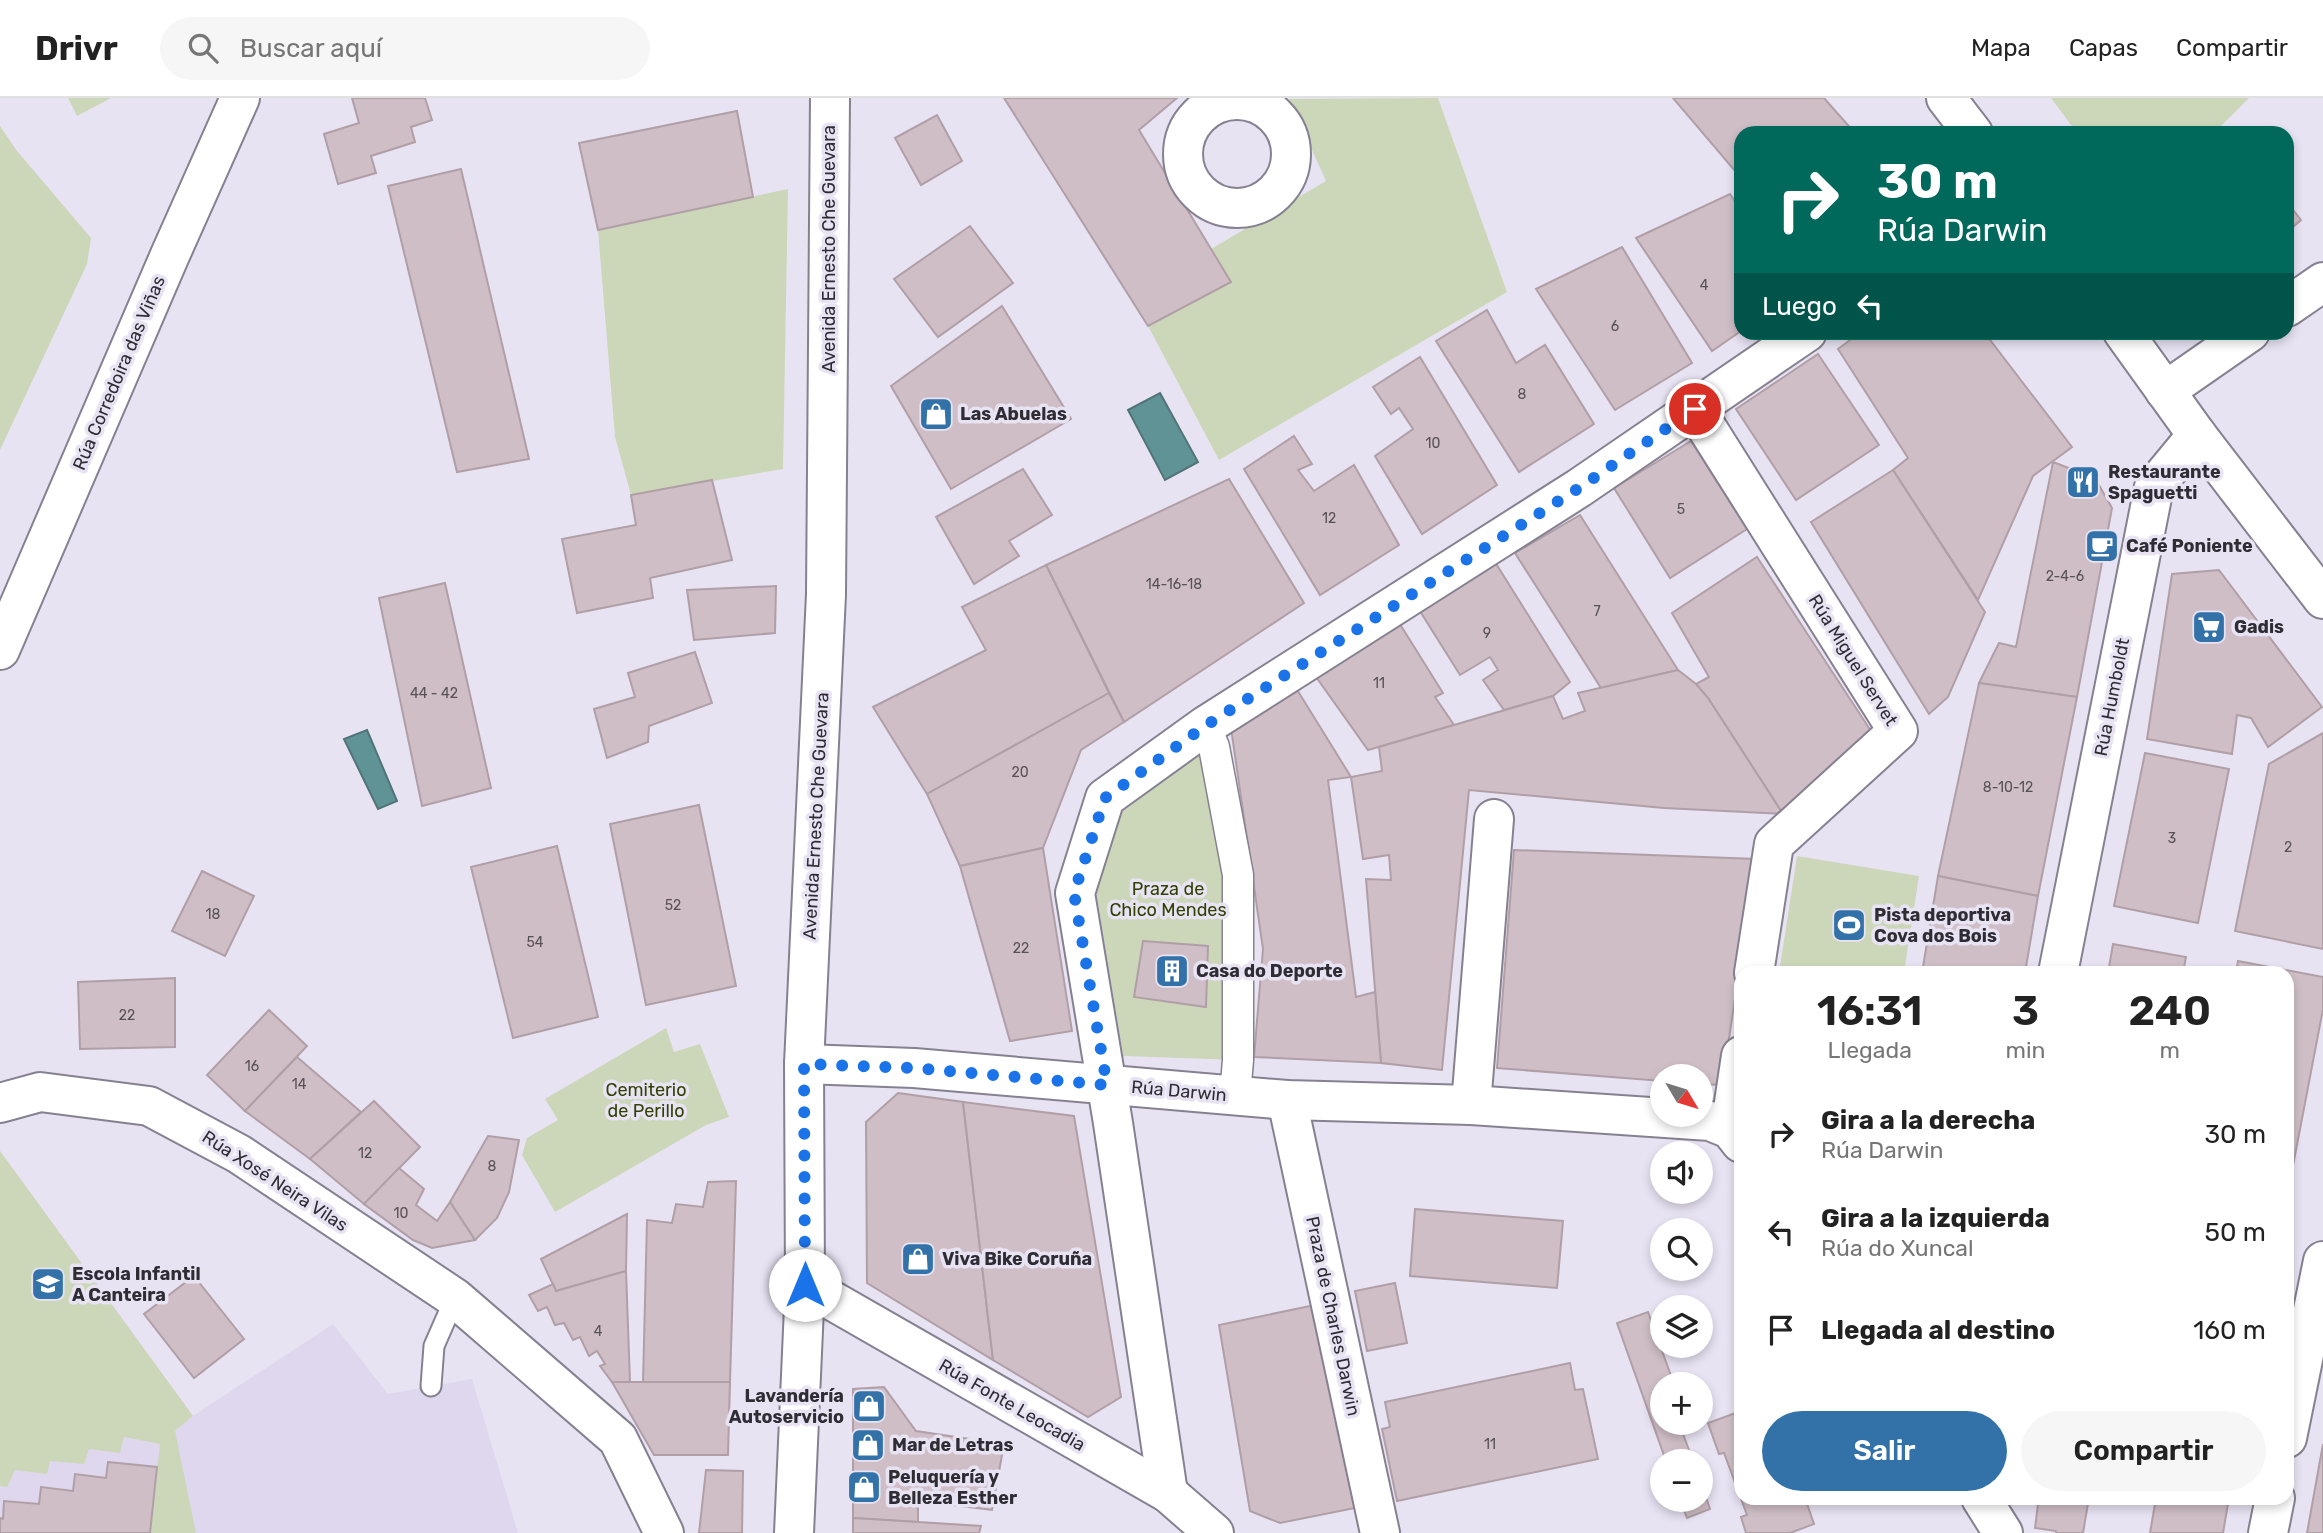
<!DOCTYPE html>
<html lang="es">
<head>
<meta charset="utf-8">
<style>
	:root { --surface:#fff; --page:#f6f6f6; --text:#222; --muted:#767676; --line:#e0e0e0; --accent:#3272a9 }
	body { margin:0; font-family:Rubik,sans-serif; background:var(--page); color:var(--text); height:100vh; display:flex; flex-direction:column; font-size:26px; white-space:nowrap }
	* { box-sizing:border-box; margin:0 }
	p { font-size:23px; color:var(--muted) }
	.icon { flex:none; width:38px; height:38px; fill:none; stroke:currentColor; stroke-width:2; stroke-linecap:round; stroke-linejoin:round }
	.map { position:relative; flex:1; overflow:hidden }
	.details { position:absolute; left:1734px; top:868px; width:560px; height:539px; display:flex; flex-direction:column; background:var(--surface); border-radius:21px; box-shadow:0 4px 10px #0003 }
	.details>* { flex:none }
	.banner { position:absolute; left:1734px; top:28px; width:560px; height:214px; border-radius:21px; box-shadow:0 4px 10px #0003; background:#00695c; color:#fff; overflow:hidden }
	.needle { width:46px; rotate:128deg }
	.controls { position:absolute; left:1650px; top:966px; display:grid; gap:14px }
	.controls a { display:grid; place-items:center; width:63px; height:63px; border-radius:50%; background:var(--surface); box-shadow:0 4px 10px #0003; font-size:35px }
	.pin { position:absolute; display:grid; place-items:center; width:60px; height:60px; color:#fff; margin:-30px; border:4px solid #fff; border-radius:50%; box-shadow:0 2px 7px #0007 }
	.me { position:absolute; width:77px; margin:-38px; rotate:0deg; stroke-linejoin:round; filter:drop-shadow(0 0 5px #0008) }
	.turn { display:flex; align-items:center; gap:24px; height:147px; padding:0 28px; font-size:32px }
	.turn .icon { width:91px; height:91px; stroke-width:2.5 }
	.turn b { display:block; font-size:49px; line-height:60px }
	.then { display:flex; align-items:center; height:66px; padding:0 28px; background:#0003; gap:14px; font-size:26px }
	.eta { display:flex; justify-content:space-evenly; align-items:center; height:119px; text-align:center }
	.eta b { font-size:42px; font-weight:600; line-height:49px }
	.button { display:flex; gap:14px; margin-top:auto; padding:14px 28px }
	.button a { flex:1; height:80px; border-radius:42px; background:var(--accent); color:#fff; font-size:28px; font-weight:600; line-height:80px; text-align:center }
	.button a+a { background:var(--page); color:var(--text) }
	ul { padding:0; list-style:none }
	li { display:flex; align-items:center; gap:21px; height:98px; padding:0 28px }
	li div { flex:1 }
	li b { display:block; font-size:26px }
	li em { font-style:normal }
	header { display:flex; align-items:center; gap:42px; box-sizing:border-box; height:98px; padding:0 35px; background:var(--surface); border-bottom:2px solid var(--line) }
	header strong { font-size:33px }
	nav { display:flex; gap:38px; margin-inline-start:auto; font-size:24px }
	.search { width:490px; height:63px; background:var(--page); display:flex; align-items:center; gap:18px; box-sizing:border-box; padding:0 24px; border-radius:38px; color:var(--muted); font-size:26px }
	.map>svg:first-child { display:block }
</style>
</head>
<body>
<header>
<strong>Drivr</strong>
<div class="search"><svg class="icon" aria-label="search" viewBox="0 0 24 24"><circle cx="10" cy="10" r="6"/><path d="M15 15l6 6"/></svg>Buscar aquí</div>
<nav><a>Mapa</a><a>Capas</a><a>Compartir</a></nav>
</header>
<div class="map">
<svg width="2323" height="1435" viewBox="0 0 2323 1435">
	<rect width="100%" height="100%" fill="#e8e3f3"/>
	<path fill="#ded7ee" d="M0,1053L193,1318L333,1226L388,1296L472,1281L518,1435H0Z"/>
	<g fill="#ccd7b9">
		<path d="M68,0H111L77,18Z"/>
		<path d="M1438,0L1507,194L1219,362L1148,228L1231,184L1211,151L1326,83L1289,1Z"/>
		<path d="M2051,0H2249L2214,35H2077Z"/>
		<path d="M0,28L17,53L91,140L87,166L0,352Z"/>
		<path d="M788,91L783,371L631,397L615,339L598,132Z"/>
		<path d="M1214,649L1238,962L1123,958L1096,792L1114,709Z"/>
		<path d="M1797,758L1919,778L1904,875H1779Z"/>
		<path d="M666,930L674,954L700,946L729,1019L706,1027L555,1114L522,1057L527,1040L558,1022L545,1001Z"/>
		<path d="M0,1053L193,1318L175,1333L196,1435H150L160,1346L124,1339L120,1355L89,1351L84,1366L50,1363L47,1376L15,1372L7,1389L0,1388Z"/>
	</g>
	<g fill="#609396" stroke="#517478" stroke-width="2">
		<path d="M1160,295L1198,364L1165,382L1128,312Z"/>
		<path d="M367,632L397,703L378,711L344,641Z"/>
	</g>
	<g fill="#cfbec6" stroke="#b09fa6" stroke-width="2">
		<path d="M352,0H425L432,22L411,29L415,44L371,58L376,75L338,86L324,36L359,25Z"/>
		<path d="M1004,0H1177L1139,32L1231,184L1148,228Z"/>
		<path d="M1673,0H1824L1855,35H1741V80Z"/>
		<path d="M737,13L753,99L598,132L579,45Z"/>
		<path d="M937,17L962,63L921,87L895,40Z"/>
		<path d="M461,71L529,361L457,374L388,88Z"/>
		<path d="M1730,96L1741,112V233L1712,253L1636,140Z"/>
		<path d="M2287,104L2301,122L2287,134Z"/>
		<path d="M970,128L1013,185L938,239L894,181Z"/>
		<path d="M1622,149L1692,265L1615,312L1536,191Z"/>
		<path d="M1002,208L1071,321L951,391L891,288Z"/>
		<path d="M1487,212L1516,265L1545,247L1594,326L1519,374L1436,243Z"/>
		<path d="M1861,234H1984L2072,349L2033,378L1978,502L1893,372L1908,360L1838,251Z"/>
		<path d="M1818,256L1879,347L1796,402L1736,311Z"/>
		<path d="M1420,259L1497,387L1422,436L1375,358L1413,331L1399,310L1391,316L1373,289Z"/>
		<path d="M1294,338L1312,366L1298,372L1314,393L1354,367L1399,447L1320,497L1244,371Z"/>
		<path d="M1691,343L1747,431L1670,480L1614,390Z"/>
		<path d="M2053,364L2095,380L2112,410L2077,599L1979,585L1999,545L2016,549Z"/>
		<path d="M1023,371L1052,417L1009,443L1019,458L974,486L936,419Z"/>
		<path d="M1893,372L1985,514L1948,599L1929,616L1811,424Z"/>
		<path d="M1229,381L1304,505L1124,624L1046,467Z"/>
		<path d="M712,382L732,462L650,480L653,500L577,515L562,441L636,427L631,397Z"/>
		<path d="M1580,417L1678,572L1601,590L1515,455Z"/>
		<path d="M1757,459L1873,636L1783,716L1708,600L1696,586L1709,579L1672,515Z"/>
		<path d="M1495,464L1570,584L1553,598L1504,612L1483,582L1498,572L1490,559L1460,577L1418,510Z"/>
		<path d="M1046,467L1109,595L927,696L873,609L986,552L962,509Z"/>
		<path d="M2219,472L2322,609L2268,649L2251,620L2237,617L2232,656L2147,641L2172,476Z"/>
		<path d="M445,485L491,690L422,708L379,500Z"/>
		<path d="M776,488L775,535L694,542L687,492Z"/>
		<path d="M1398,523L1443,595L1435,599L1454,627L1368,652L1314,576Z"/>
		<path d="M695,554L712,605L649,628L648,644L607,660L594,611L635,599L628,575Z"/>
		<path d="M1678,572L1696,586L1708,600L1783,716L1664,710L1469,692L1442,972L1381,965L1366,781L1391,782L1389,757L1363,761L1351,679L1382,673L1379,649L1553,598L1563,621L1585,613L1578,595Z"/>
		<path d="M1979,585L2077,599L2038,798L1938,778Z"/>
		<path d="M1296,590L1351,679L1328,682L1356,899L1375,894L1381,965L1254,959L1263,851L1231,630Z"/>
		<path d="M1109,595L1124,624L1081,652L1043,750L960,768L927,696Z"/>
		<path d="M2323,635V851L2235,833L2269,666Z"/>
		<path d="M2145,655L2229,671L2198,825L2114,808Z"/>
		<path d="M699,707L736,888L646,907L610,726Z"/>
		<path d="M557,748L598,919L513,940L471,769Z"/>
		<path d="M1043,750L1072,933L1010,943L960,768Z"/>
		<path d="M1514,752L1756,761L1722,987L1701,986V978H1662V983L1497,970Z"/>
		<path d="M202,773L254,798L225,858L172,833Z"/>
		<path d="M1938,778L2038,798L2025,875H1922Z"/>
		<path d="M1143,843L1208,848L1206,909L1134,899Z"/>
		<path d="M2113,846L2186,859L2183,875H2108Z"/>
		<path d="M2238,863L2323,879V911L2287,1099V875H2236Z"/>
		<path d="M175,880V949L80,951L78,884Z"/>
		<path d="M269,912L307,948L245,1013L207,977Z"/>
		<path d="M297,959L361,1014L310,1061L245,1013Z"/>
		<path d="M898,995L963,1004L993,1262L867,1185L866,1024Z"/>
		<path d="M374,1003L420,1049L364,1106L310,1061Z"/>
		<path d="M963,1004L1074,1018L1121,1299L1088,1319L993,1262Z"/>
		<path d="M488,1038L519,1042L509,1094L497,1120L475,1142L450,1104Z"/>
		<path d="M399,1070L424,1091L416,1107L437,1123L450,1104L475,1142L432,1150L413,1142L364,1106Z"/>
		<path d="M736,1083L730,1284H643L647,1122L672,1125L676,1106L703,1109L708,1084Z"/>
		<path d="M1415,1111L1563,1123L1557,1190L1410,1178Z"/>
		<path d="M627,1116L626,1173L556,1193L541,1161Z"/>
		<path d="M626,1173L630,1284H612L600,1268L605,1266L597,1253L589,1258L580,1239L573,1242L564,1225L555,1227L547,1209L538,1213L529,1197L553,1186L556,1193Z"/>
		<path d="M194,1178L244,1241L194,1280L144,1216Z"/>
		<path d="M1395,1185L1407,1245L1367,1253L1355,1193Z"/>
		<path d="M1320,1206L1360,1409L1280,1425L1250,1413L1219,1227Z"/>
		<path d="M1648,1214L1674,1286H1662V1325H1679L1693,1363H1666L1617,1225Z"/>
		<path d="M1570,1265L1575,1292L1583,1291L1598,1361L1397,1403L1382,1331L1390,1329L1385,1304Z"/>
		<path d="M612,1284H730L728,1357H654Z"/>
		<path d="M884,1289L916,1333L1004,1346L992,1412L918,1403V1424L853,1420V1291Z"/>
		<path d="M1741,1313V1400H1805L1814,1426L1790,1435H1746L1741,1419L1747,1417L1724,1355L1719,1356L1708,1325Z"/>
		<path d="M2323,1346V1435H2307Z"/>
		<path d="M108,1364L157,1369L150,1435H0V1420L3,1421L4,1403L39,1406L41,1389L73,1393L75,1376L106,1380Z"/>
		<path d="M706,1372L743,1373L742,1435H699Z"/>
		<path d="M1701,1385L1710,1411L1687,1420L1680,1402H1701Z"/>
		<path d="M2017,1400H2089L2083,1435H2056V1433L2035,1430L2038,1406Z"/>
		<path d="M2156,1400H2229L2223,1435H2150Z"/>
		<path d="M853,1420L918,1424L981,1428L979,1435H853Z"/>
	</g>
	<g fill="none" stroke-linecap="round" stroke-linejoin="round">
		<g stroke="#868190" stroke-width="23">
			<path id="service" d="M431,1288L434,1248L455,1200"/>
		</g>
		<g stroke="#868190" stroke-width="33">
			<path id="pedestrian" d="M1205,628L1214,649L1238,777V962L1235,997"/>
		</g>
		<g stroke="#868190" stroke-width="42">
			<g id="minor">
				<circle cx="1237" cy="56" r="54"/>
				<path d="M2287,209L2323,184"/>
				<path d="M2165,293L2250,234"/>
				<path d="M1695,311L1898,633L1774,746L1754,875"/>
				<path d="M0,552L170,157L240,0"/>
				<path d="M2058,875L2154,389L2197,337"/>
				<path d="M804,966L914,970L1287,1002L1471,1007L1710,1023L1730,1031L1741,1045"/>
				<path d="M1287,1002L1380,1435"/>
				<path d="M0,1005L40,994L149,1008L239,1056L455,1200L618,1341L664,1435"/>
				<path d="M1471,1007L1494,721"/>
				<path d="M1730,1031L1741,958"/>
				<path d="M805,1187L1168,1395L1214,1435"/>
				<path d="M2287,1340L2323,1163"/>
				<path d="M1168,1395L1113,1025L1075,795L1105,700L1205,628L1579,390L1807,234"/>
				<path d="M1981,1400L2003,1435"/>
				<path d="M2268,1435L2275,1400"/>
			</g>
		</g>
		<g stroke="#868190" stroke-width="42">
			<g id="tertiary">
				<path d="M1946,0L1973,35"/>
				<path d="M2123,234L2197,337L2323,501"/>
			</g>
		</g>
		<g stroke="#868190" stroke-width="42">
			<path id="secondary" d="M794,1435L805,1187L804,966L826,496L830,0"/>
		</g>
		<use href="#service" stroke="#fff" stroke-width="19"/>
		<use href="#pedestrian" stroke="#fff" stroke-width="30"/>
		<use href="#minor" stroke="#fff" stroke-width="38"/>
		<use href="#tertiary" stroke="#fff" stroke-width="38"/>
		<use href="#secondary" stroke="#fff" stroke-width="38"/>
	</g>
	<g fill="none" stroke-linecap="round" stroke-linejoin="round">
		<path stroke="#1a73e8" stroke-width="12" stroke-dasharray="0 21.6" d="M805,1187L804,966L914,970L1107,987L1074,795L1105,700L1205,628L1579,390L1695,311"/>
	</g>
	<defs>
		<g id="shop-square" transform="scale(1.75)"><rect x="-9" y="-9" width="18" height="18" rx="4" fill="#3272a9" stroke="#e8e3f3"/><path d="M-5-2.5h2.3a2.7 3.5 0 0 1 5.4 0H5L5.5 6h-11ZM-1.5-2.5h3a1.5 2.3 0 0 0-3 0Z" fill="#fff"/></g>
		<g id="restaurant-square" transform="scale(1.75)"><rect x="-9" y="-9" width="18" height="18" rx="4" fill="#3272a9" stroke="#e8e3f3"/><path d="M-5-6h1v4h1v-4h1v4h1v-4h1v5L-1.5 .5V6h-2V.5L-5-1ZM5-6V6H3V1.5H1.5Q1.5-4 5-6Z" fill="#fff"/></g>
		<g id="cafe-square" transform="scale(1.75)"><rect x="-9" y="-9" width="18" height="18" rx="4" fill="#3272a9" stroke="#e8e3f3"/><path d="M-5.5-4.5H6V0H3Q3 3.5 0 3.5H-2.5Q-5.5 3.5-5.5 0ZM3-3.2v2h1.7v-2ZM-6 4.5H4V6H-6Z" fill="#fff"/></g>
		<g id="supermarket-square" transform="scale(1.75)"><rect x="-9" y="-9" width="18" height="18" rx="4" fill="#3272a9" stroke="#e8e3f3"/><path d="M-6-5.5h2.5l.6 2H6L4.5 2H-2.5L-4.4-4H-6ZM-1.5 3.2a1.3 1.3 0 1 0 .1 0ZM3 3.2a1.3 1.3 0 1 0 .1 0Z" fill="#fff"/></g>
		<g id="stadium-square" transform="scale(1.75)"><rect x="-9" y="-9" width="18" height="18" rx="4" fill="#3272a9" stroke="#e8e3f3"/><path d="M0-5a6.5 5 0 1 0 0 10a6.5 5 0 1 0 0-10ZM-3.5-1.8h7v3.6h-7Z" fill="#fff"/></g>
		<g id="building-square" transform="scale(1.75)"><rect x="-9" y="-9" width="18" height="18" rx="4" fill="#3272a9" stroke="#e8e3f3"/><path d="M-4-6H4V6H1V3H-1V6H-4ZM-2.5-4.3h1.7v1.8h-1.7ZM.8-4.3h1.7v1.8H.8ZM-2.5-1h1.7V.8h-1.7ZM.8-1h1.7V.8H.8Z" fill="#fff"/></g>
		<g id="school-square" transform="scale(1.75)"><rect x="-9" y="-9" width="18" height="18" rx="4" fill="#3272a9" stroke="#e8e3f3"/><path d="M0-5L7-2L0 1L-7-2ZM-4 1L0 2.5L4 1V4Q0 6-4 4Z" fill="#fff"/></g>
	</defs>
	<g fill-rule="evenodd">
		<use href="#shop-square" x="936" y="316"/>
		<use href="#restaurant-square" x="2083" y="384"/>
		<use href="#cafe-square" x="2102" y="448"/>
		<use href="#supermarket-square" x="2209" y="529"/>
		<use href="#stadium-square" x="1849" y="827"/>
		<use href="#building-square" x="1172" y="873"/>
		<use href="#shop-square" x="918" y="1161"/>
		<use href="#school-square" x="48" y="1186"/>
		<use href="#shop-square" x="869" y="1308"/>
		<use href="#shop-square" x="868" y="1347"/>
		<use href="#shop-square" x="864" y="1389"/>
	</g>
	<g text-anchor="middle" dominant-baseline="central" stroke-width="7" stroke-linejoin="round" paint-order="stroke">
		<g font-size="14" fill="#575158">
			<text x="1704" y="187">4</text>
			<text x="1615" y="228">6</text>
			<text x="1522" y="296">8</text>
			<text x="1433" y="345">10</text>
			<text x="1681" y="411">5</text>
			<text x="1329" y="420">12</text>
			<text x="2065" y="478">2-4-6</text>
			<text x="1174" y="486">14-16-18</text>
			<text x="1597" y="513">7</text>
			<text x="1487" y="535">9</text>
			<text x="1379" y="585">11</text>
			<text x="434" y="595">44 - 42</text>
			<text x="1020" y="674">20</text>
			<text x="2008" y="689">8-10-12</text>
			<text x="2172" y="740">3</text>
			<text x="2288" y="749">2</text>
			<text x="673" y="807">52</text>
			<text x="213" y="816">18</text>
			<text x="535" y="844">54</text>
			<text x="1021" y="850">22</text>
			<text x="127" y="917">22</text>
			<text x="252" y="968">16</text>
			<text x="299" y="986">14</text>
			<text x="365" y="1055">12</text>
			<text x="492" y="1068">8</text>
			<text x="401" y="1115">10</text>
			<text x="598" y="1233">4</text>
			<text x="1490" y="1346">11</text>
		</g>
		<g font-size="18" fill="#2f2d33" stroke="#e8e3f3">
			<text transform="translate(829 151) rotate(-90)">Avenida Ernesto Che Guevara</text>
			<text transform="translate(119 275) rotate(-67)">Rúa Corredoira das Viñas</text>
			<text transform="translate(1853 562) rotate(58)">Rúa Miguel Servet</text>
			<text transform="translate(2112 599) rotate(-79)">Rúa Humboldt</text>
			<text transform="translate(816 718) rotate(-87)">Avenida Ernesto Che Guevara</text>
			<text transform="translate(1179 993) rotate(5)">Rúa Darwin</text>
			<text transform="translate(275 1083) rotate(33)">Rúa Xosé Neira Vilas</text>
			<text transform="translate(1333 1218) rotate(78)">Praza de Charles Darwin</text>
			<text transform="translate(1012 1307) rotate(30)">Rúa Fonte Leocadia</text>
		</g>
		<g font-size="18" font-weight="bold" fill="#2f2d33" stroke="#e8e3f3" text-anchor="start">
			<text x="960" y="316">Las Abuelas</text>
			<text x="2108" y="374">Restaurante<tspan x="2108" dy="21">Spaguetti</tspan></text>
			<text x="2126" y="448">Café Poniente</text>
			<text x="2234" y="529">Gadis</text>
			<text x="1874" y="817">Pista deportiva<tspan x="1874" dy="21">Cova dos Bois</tspan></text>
			<text x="1196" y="873">Casa do Deporte</text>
			<text x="942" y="1161">Viva Bike Coruña</text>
			<text x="72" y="1176">Escola Infantil<tspan x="72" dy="21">A Canteira</tspan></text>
			<text x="844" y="1298" text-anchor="end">Lavandería<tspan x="844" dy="21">Autoservicio</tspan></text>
			<text x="892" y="1347">Mar de Letras</text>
			<text x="888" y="1379">Peluquería y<tspan x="888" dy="21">Belleza Esther</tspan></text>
		</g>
		<g font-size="18" fill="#324102" stroke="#e8e3f3">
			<text x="1168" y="791">Praza de<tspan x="1168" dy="21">Chico Mendes</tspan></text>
			<text x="646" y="992">Cemiterio<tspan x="646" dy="21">de Perillo</tspan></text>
		</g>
	</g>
</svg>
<div class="controls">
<a><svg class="needle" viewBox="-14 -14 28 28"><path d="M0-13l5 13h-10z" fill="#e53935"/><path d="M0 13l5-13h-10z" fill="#767676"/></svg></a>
<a><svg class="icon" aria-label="sound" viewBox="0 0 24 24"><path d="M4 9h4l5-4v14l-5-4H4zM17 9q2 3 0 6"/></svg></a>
<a><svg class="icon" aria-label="search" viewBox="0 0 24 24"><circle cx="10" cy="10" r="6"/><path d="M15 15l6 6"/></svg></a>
<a><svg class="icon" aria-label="layers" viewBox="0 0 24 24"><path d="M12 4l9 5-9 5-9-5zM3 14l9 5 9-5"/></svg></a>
<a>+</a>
<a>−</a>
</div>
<div class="pin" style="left:1695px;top:311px;background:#d93025"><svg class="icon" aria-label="arrive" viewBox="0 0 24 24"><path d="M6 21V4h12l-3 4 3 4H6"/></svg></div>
<svg class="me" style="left:805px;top:1187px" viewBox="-20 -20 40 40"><circle r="19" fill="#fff"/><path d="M0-13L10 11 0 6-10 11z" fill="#1a73e8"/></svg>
<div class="banner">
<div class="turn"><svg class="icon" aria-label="right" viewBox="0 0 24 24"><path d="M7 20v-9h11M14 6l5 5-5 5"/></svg><div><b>30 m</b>Rúa Darwin</div></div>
<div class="then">Luego<svg class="icon" aria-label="left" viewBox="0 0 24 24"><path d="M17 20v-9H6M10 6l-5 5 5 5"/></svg></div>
</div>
<section class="details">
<div class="eta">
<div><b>16:31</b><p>Llegada</p></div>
<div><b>3</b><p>min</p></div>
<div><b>240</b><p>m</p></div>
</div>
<ul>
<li><svg class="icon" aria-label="right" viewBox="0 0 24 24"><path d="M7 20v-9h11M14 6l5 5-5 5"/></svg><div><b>Gira a la derecha</b><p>Rúa Darwin</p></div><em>30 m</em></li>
<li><svg class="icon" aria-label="left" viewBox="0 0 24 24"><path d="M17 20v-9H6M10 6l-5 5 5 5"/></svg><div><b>Gira a la izquierda</b><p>Rúa do Xuncal</p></div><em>50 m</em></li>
<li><svg class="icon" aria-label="arrive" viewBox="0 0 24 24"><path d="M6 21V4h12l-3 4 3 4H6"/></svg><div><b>Llegada al destino</b></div><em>160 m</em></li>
</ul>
<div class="button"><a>Salir</a><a>Compartir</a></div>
</section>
</div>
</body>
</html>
